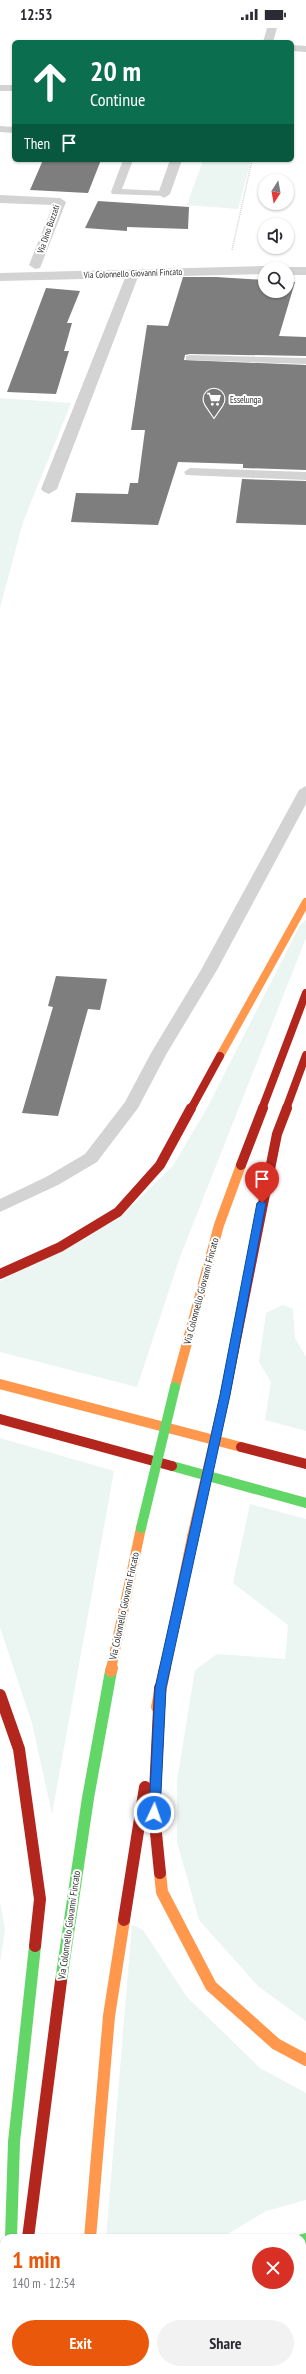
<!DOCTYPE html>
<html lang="en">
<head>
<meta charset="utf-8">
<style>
	:root { --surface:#fff; --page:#f2f2f3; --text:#2b2b33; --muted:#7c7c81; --accent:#ea580c }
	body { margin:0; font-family:"PT Sans Narrow",sans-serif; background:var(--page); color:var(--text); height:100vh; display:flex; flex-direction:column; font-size:15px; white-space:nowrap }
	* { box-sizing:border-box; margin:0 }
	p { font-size:13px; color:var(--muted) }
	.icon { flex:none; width:22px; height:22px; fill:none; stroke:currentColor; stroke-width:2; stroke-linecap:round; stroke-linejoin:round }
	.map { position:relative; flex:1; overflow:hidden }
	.drawer { position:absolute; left:0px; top:2206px; width:306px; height:140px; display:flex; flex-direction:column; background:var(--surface); border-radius:12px 12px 0 0; box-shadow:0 1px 3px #0004 }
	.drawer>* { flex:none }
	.banner { position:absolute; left:12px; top:12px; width:282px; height:122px; border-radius:6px; box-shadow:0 1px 3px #0004; background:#0b6e4f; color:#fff; overflow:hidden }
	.needle { width:26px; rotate:191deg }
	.buttons { position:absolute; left:258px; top:146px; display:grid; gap:8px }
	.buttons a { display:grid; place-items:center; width:36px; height:36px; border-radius:50%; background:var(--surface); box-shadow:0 1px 3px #0004; font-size:20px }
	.pin { position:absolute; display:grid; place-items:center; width:34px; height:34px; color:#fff; margin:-41px -17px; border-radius:50% 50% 50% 0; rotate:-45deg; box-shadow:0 0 4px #0007 }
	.pin .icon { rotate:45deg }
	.me { position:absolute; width:44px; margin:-22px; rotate:3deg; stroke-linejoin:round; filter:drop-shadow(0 0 3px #0008) }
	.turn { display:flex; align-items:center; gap:14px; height:84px; padding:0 12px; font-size:18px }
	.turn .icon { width:52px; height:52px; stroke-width:2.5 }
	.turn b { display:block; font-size:28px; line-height:34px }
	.then { display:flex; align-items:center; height:38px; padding:0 12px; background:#0003; gap:8px; font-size:15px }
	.round { display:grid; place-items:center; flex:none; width:42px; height:42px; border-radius:21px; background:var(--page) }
	.summary { display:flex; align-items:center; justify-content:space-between; height:68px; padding:0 12px }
	h1 { font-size:24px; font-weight:600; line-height:30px; color:var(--accent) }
	.action { display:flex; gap:8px; margin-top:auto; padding:8px 12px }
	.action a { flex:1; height:46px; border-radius:24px; background:var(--accent); color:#fff; font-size:16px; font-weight:600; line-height:46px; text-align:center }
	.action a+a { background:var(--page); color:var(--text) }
	.status { display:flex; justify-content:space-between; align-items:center; height:28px; padding:0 20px; background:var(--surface); direction:ltr }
	.status svg { height:11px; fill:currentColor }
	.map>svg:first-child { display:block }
</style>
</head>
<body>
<div class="status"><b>12:53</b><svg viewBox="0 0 49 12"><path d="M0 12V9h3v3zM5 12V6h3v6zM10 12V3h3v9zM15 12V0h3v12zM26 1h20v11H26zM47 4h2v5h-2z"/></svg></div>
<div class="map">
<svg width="306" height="2346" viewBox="0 0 306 2346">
	<rect width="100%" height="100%" fill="#fff"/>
	<g fill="#ebf5f1">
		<path d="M203,132H251L238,181L187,177Z"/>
		<path d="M0,370L71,375L23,494L0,580Z"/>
		<path d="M306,892V910L180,1229L137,1359L0,1324V1253L118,1191L172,1139L206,1082L300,897Z"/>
		<path d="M283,1277L293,1281L295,1310L306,1329V1403L265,1392L271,1354L259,1334L266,1285Z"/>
		<path d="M0,1410L114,1443L52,1786L32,1695L0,1599Z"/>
		<path d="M250,1476L306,1491V1993L259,1959L199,1892L177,1814V1753L195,1642L217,1626L285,1631L288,1597L233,1555Z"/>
		<path d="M0,1874L5,1901L0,1935Z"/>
		<path d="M132,1897L143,1902L187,1969L260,2040L306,2065V2172L266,2183L221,2210H106Z"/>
	</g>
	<g fill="#7e7e7e">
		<path d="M43,132H101L88,165L30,162Z"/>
		<path d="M98,173L189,179L188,201L127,199V203L85,200Z"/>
		<path d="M183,249H216L265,252V263H287V253L295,254L279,308L306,309V328L190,326L185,327L184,332L306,337V442L243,440V436L178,434L158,497L71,494L76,465L128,466L130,455H138L145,402H131L147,297L168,298Z"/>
		<path d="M46,260L80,263L67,295H72L64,323H69L56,366L7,364Z"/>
		<path d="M242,451L306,453V497L236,495Z"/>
		<path d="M56,948L107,951L100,982L88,981L58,1088L22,1085L53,979L48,978Z"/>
	</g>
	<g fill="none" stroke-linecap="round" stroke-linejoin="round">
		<path stroke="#d3d3d3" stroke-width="1.5" stroke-dasharray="1 1" stroke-linecap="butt" d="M232,222L252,132"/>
		<g stroke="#d3d3d3" stroke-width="3.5" stroke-dasharray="2.5 2.5" stroke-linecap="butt">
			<path d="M302,2321L306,2319"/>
			<path d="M279,2346L281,2342"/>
		</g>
		<g fill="#d3d3d3" fill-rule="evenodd">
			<path d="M292,17L306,18V24L292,23Z"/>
			<path d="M123,132H133L122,161L164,163L168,164V168L112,166L111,164Z"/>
			<path d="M190,327L306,330V336L186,332V328Z"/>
			<path d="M190,440L306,444V452L186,447L184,444Z"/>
			<path d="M306,758V776L217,942L167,1025L138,1080L97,1134L58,1157L0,1184V1171L46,1149L85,1126L125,1074L151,1025L201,942L299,762Z"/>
		</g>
		<g fill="#d3d3d3" fill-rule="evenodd">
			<path d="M267,0H277L273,14H263Z"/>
			<rect x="0" y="57" width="14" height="6"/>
			<path d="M0,98L14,99V105L0,104Z"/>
			<path d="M170,132H182L170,166L164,170L158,166Z"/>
			<path d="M0,167L60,170L66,174L40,240L35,241L29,237L53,177L0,175Z"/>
			<path d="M265,238L271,241H265V246L138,249L57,461L49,466L44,464L41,461L125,250L0,253V245Z"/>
			<path d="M287,239H306V247H287V241H282Z"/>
		</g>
		<path stroke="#63d668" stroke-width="10" d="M172,1438L306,1475"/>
		<g stroke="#63d668" stroke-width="12">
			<path d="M61,1953L88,1770L111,1643"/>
			<path d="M11,2210L14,2114L35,1918"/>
			<path d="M302,2212L306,2211"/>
			<path d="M79,2346L80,2342"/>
			<path d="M150,2346L152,2342"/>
		</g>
		<path stroke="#ff974d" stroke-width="8" d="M220,1028L306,874"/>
		<g stroke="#ff974d" stroke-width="10">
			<path d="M0,1356L241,1419"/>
			<path d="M175,1359L219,1197L241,1137"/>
			<path d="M111,1641L141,1500"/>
			<path d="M165,1641L192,1509"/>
		</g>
		<g stroke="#ff974d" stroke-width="12">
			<path d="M111,1643L112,1640"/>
			<path d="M157,1679L165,1640"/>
			<path d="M160,1845L162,1864L211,1958L276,2016L306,2032"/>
			<path d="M90,2210L109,1988L124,1892"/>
		</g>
		<g stroke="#b3261e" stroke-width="8">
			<path d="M191,1081L220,1028"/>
			<path d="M262,1081L306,965"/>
			<path d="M286,1081L306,1027"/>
		</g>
		<g stroke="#b3261e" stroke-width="10">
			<path d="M241,1137L263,1080"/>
			<path d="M0,1246L60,1219L118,1184L160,1137L191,1080"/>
			<path d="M225,1367L277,1106L287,1080"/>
			<path d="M0,1391L172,1438"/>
			<path d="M241,1419L306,1436"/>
		</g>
		<g stroke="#b3261e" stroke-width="12">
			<path d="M160,1660L154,1785L160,1845"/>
			<path d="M0,1667L19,1721L40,1871L35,1918"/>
			<path d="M124,1892L145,1759"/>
			<path d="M28,2210L61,1953"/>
			<path d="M7,2342V2346"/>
		</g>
		<path stroke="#63d668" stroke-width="10" d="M141,1500L175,1359"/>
		<path stroke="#ff974d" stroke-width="10" d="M192,1509L225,1367"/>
	</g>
	<path fill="#1a73e8" stroke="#114b97" d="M262,1172L266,1175L230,1367L166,1660L160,1785L154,1790L149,1785L155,1660L220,1367L257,1175Z"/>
	<defs>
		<g id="supermarket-pin" transform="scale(1.15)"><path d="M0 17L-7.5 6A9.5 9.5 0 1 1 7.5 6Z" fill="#777" stroke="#fff"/><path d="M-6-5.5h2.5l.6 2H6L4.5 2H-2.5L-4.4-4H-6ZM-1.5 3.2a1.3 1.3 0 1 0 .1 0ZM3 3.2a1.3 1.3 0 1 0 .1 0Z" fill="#fff"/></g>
	</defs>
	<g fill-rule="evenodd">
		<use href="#supermarket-pin" x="214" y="371"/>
	</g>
	<g text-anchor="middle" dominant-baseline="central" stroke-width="4" stroke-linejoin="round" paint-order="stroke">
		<g font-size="9" fill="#2e2e2e" stroke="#fff">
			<text transform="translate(48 201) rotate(-71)">Via Dino Buzzati</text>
			<text transform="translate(133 245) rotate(-2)">Via Colonnello Giovanni Fincato</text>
		</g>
		<g font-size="9" fill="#2e2e2e" stroke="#fff" text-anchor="start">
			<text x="230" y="371">Esselunga</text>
		</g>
		<g font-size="10" fill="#2e2e2e" stroke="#fff">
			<text transform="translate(201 1263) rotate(-75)">Via Colonnello Giovanni Fincato</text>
			<text transform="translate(124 1578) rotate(-78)">Via Colonnello Giovanni Fincato</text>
			<text transform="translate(69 1897) rotate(-82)">Via Colonnello Giovanni Fincato</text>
		</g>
	</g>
</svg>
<div class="buttons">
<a><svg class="needle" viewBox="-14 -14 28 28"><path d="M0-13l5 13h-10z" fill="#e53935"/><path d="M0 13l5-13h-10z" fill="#7c7c81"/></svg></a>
<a><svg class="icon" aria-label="sound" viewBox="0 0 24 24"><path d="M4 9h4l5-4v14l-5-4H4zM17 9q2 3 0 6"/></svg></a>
<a><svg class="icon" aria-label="search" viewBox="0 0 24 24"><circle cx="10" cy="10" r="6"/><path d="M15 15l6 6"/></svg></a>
</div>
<div class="pin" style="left:262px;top:1175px;background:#d93025"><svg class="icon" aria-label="arrive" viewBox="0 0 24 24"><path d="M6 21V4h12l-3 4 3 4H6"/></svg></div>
<svg class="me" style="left:154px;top:1785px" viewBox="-20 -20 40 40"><circle r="17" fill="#1a73e8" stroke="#fff" stroke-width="3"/><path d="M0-11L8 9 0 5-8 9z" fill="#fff"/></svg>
<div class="banner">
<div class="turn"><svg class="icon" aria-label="ahead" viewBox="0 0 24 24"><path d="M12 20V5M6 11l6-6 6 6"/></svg><div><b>20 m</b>Continue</div></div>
<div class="then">Then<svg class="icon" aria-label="arrive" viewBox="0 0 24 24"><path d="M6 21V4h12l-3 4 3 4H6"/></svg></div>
</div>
<section class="drawer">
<div class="summary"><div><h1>1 min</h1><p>140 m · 12:54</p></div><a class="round" style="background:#d93025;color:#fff"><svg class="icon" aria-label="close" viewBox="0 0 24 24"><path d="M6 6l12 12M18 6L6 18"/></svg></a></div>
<div class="action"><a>Exit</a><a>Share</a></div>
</section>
</div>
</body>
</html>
